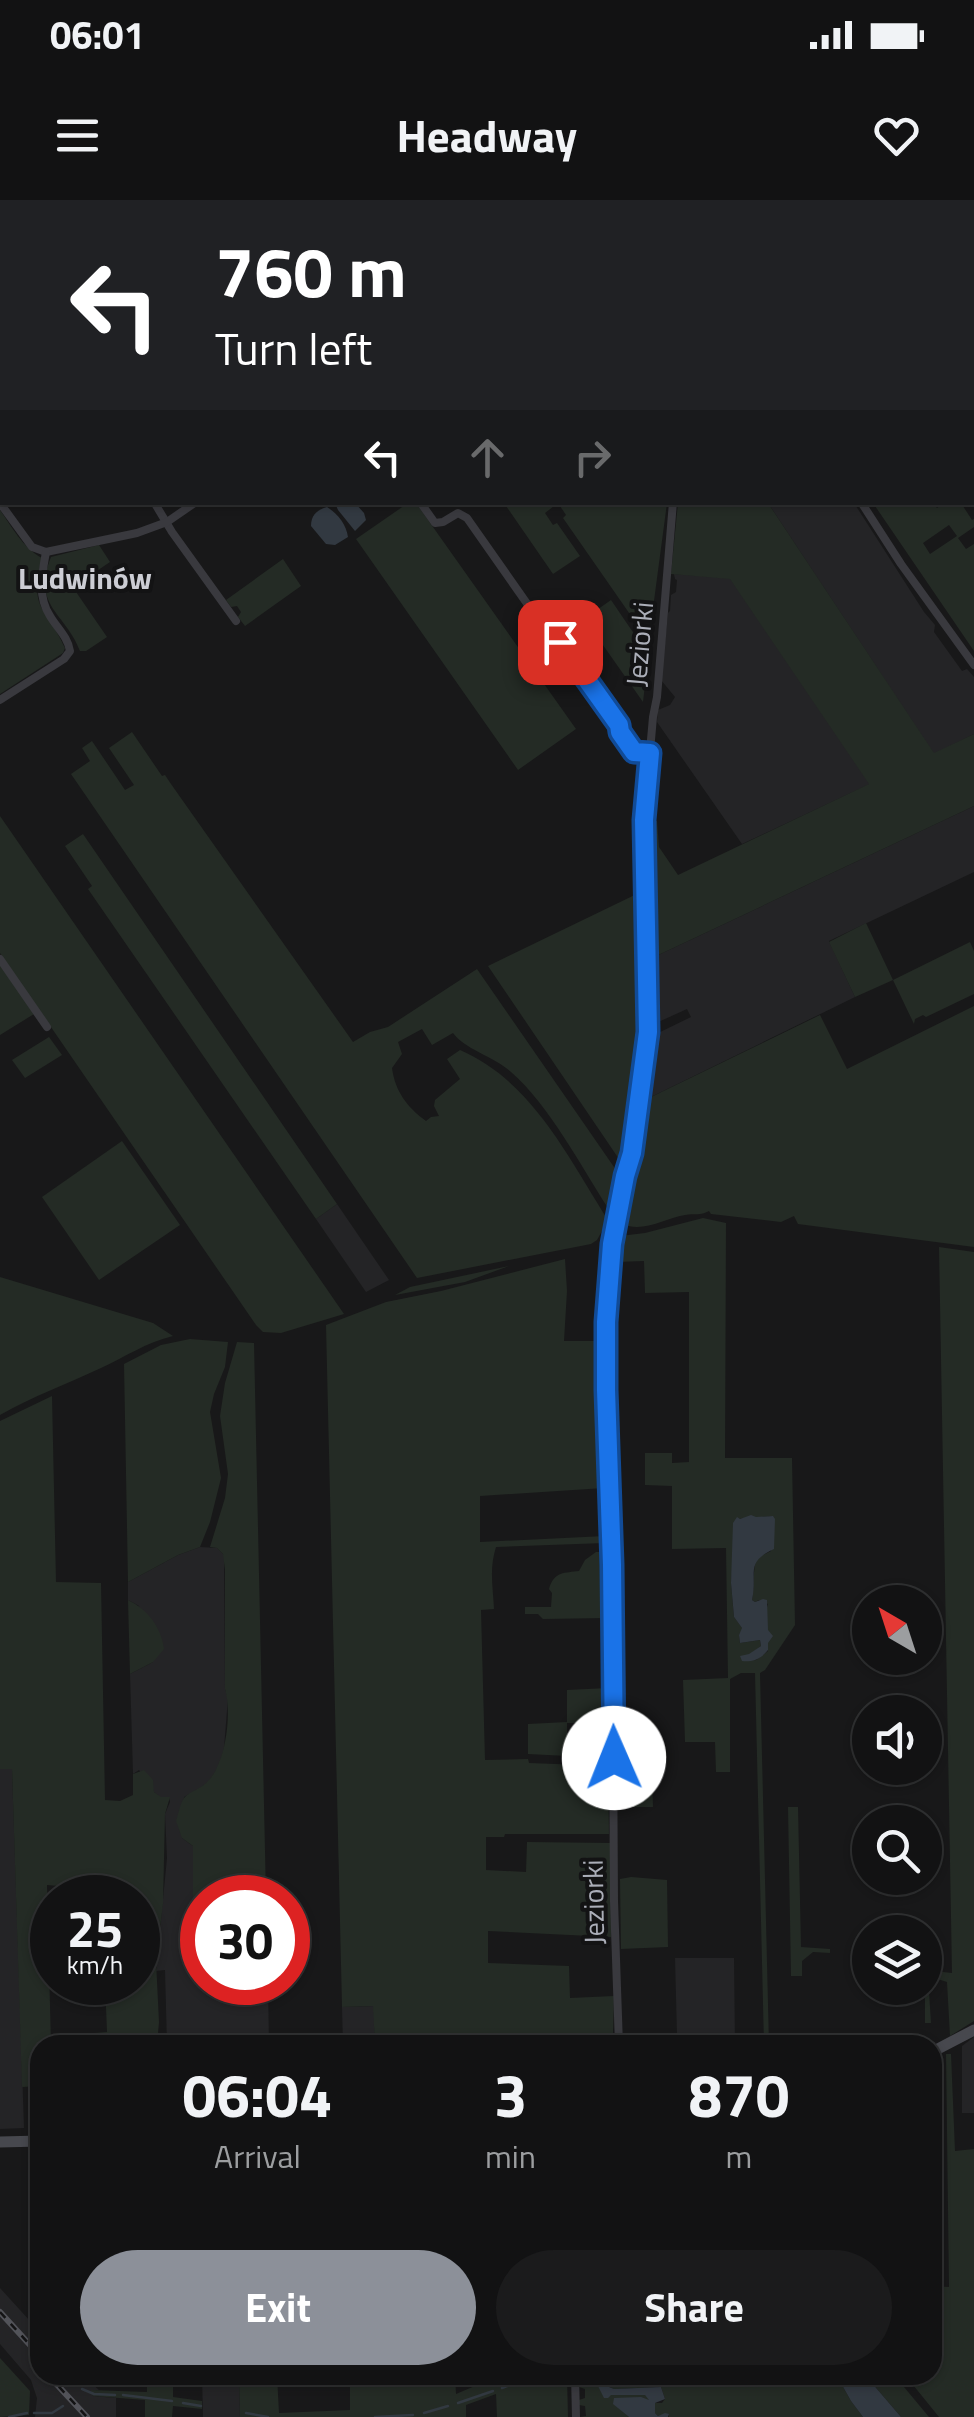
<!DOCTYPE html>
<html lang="en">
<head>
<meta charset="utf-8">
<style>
	:root { --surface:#121213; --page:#1b1b1c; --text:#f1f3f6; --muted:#9c9ea0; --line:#313233; --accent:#8c9099 }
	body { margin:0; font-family:"Titillium Web",sans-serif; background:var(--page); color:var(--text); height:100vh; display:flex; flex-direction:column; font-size:38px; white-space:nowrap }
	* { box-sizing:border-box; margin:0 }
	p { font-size:32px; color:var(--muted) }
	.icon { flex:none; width:55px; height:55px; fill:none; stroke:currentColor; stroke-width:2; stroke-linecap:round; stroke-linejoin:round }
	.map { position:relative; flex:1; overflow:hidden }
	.details { position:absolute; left:30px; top:1835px; width:912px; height:350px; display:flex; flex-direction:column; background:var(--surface); border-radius:30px; box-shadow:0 2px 8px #0004,0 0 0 2px var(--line) }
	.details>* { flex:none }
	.guide { position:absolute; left:0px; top:0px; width:975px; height:305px; box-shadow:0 2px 8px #0004,0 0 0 2px var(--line); background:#202124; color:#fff; overflow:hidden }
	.needle { width:65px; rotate:321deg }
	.fabs { position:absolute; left:852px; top:1385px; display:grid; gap:20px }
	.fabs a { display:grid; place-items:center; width:90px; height:90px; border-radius:50%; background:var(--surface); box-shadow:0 2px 8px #0004,0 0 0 2px var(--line); font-size:50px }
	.speed { position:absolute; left:30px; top:1675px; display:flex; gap:20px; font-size:50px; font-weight:700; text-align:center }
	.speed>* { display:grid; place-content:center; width:130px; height:130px; border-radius:50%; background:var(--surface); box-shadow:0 2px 8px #0004,0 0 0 2px var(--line); line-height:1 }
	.speed small { font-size:25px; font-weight:400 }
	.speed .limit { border:15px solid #d22; background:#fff; color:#111 }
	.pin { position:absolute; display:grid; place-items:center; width:85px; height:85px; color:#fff; margin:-42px; border-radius:20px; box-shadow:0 5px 15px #0006 }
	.me { position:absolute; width:110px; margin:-55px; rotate:359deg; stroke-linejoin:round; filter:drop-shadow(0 0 8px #0008) }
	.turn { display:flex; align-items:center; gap:35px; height:210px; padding:0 50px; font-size:45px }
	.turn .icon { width:130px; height:130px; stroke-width:2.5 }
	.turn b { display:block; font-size:70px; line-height:85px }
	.lanes { display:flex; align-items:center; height:95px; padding:0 50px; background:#0003; justify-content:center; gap:50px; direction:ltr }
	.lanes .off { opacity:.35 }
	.eta { display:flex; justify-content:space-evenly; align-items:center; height:170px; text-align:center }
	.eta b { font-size:60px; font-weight:700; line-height:70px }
	.action { display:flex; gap:20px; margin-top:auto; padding:20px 50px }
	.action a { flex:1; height:115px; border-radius:60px; background:var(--accent); color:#fff; font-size:40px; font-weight:700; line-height:115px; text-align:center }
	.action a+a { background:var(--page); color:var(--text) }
	.status { display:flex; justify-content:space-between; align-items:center; height:70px; padding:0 50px; background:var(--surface); direction:ltr }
	.status svg { height:28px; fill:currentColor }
	header { display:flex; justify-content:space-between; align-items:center; height:130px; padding:0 50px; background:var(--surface); font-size:45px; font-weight:700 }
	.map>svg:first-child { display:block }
</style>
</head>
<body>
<div class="status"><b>06:01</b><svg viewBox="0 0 49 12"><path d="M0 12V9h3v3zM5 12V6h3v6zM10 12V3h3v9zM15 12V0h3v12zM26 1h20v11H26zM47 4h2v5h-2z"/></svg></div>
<header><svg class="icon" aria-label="menu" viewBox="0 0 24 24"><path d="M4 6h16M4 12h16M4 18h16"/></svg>Headway<svg class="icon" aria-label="heart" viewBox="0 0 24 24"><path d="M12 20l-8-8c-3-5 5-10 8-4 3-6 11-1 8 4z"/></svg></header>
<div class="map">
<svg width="974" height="2217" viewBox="0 0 974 2217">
	<rect width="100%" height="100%" fill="#181819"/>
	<g fill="#242426">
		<path d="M768,303H854L924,412L935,425L934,432L962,471L967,469L974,477V534L934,554Z"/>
		<path d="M674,374L730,378L870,584L742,644L657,522L658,510L670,505L675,497L661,480L668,413L670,411L671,395L676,392L677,380L675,379Z"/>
		<path d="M974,606V672L829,741L855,797L647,899L653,866L654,835L691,817L687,809L654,824L652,758Z"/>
		<path d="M337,1004L389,1080L366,1092L316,1019Z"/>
		<path d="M200,1347L217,1348L224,1355L225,1489L228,1498L224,1548L220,1565L207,1584L184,1597L182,1638L193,1646V1734L188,1739L187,1753L193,1745L202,1744V1782L268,1783L269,1845H167L165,1770L156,1771L167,1658L165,1614L170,1602L169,1597H160L154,1592L152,1586L139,1570L133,1574L130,1474L153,1462L139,1406L128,1400V1382L178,1355Z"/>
		<path d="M0,1569H12L24,1928L0,1929Z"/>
		<path d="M675,1758H734L735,1845H718L714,1834L677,1835Z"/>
		<path d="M374,1806L375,1845H343L342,1807Z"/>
		<path d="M974,1837V1913H962V1846Z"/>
		<path d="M0,2088L40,2132V2175H82L99,2190H92L93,2196L116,2198V2217H35L37,2198L31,2180L0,2144Z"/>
		<path d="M202,2175H239L240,2217H203Z"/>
	</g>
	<g fill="#242b25" fill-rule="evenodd">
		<path d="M408,303H416L576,529L518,570L356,339Z"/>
		<path d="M504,303H667L650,431L643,433L563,318L566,315L558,303L545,313L553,325L557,323L580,356L553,374Z"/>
		<path d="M678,303H768L934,553L974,534V606L652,758V691C662,666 649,646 651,621H657L659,647L678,675L869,584L730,379L671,374Z"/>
		<path d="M873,303H933L937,308L943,303H961L972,320L974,319V327L958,338L966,349L974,344V451ZM949,325L957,336L930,354L923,343Z"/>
		<path d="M0,310C12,327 23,348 42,358C28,411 47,407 65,448L63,453L0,494Z"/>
		<path d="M99,345L110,362L76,385L74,389L107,437L86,451H80C66,413 31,406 51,357Z"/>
		<path d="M283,359L301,386L245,426L238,417L241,412L237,406L231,407L226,400Z"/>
		<path d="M611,400L643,447L648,459L643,502L598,438L573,455L561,438L586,422L584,419Z"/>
		<path d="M132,532L162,576L165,575L171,584L353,842L370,832L388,827L477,769L614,967L616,976L612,1010L608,1008C581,966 549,905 511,872C495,857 464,849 453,833L432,845L422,829L398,842L402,854L392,868C395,891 407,907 426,921L431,917L439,916L434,906L435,900L460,879L447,859L460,850C532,881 568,957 608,1020L597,1040L591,1044L417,1078L71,574L90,561L82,548L92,541L125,590L134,585L109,548Z"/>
		<path d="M0,616L344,1114L281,1133L263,1132L256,1125L0,753Z"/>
		<path d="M83,634L337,1004L316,1019L88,689L92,686L65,646Z"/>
		<path d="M645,690L640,763V803L624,955L621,962L488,766Z"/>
		<path d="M866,723L893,780L970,742L974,751V794L926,817L923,815L915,819L914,824L893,780L855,797L829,742Z"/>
		<path d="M0,764L34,814L0,835Z"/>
		<path d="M974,806V1047L798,1024L794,1016L781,1022L711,1014L709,1011C700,1016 695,1013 685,1015C663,1019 642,1034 620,1023C627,981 638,941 647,899L820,815L847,869Z"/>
		<path d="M49,837L62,855L25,878L12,860Z"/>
		<path d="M122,941L180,1025L99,1080L42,997Z"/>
		<path d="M703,1018L726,1023L725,1258H792L795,1425L765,1470L760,1473L769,1845H764L755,1473H741L730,1479V1572H716L715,1542H685L683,1480L728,1478L726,1348L672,1349V1286L645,1285V1253H672V1263L689,1262V1092L645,1093L644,1061L616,1062L620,1036L645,1033ZM773,1316L771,1351L757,1358C752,1370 755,1386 752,1400L755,1402L759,1400L768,1404L766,1410L768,1451L756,1460L742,1461L761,1446L760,1440L740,1443L739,1435L743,1429L734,1417L731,1383L738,1319Z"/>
		<path d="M939,1047L974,1052V1821L950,1836L947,1782L928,1776L931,1823H925V1770L952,1773Z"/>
		<path d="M565,1059L567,1091L564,1141H596L604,1288L480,1296V1342L605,1336V1343L496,1347C489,1369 493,1387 494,1409L481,1410L485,1560L528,1559L529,1563L608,1566L609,1634H505L504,1637H486V1670L526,1672L527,1642L610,1643L611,1737L488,1731V1763L569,1766L570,1798L614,1796L613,1835H576V1845H375L373,1806L342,1807L326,1125L386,1102L441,1091Z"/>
		<path d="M509,1066L465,1082L395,1095L410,1087Z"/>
		<path d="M0,1077L153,1123L173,1136C147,1142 125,1157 101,1168C67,1184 33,1196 0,1215Z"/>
		<path d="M190,1139L228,1142L225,1167L214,1194L210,1212L221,1278L210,1322L200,1347L178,1355L128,1382L124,1164L161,1145Z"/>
		<path d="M237,1142L254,1143L266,1697L202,1698V1744L193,1745V1764L188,1762V1739L193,1734V1646L182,1638L176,1621C178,1615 180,1604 184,1598C190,1591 203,1588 209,1580C226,1561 232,1513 225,1489V1370L223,1354L217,1348L210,1347L225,1298L228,1274L220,1216L225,1183Z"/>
		<path d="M52,1196L56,1382L101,1383L105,1600L120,1601L133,1595V1574L144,1570L153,1580L154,1592L161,1597H170L165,1614L163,1704L156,1761L159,1822L157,1845H81V1834L107,1832L105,1783L138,1782V1698L80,1697L71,1687L47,1685L51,1845H40V1886L22,1887L12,1569H0V1221Z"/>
		<path d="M596,1352H605L607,1418L543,1419L538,1414H525V1407H551L552,1393L549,1389C554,1371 565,1373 579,1371L585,1360Z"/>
		<path d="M128,1400C148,1410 161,1427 164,1449L153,1462L130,1474Z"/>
		<path d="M608,1488V1523H567V1556L528,1554V1524L567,1522V1490Z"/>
		<path d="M652,1578L653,1607H619V1585L622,1582Z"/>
		<path d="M788,1607H798L801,1747L830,1749V1753L813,1752L802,1761V1776H791Z"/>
		<path d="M631,1677L667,1680L668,1747L621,1749L620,1679Z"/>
		<path d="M946,1854H951L955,1951L974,1949V2217H939L905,2175H932L933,2086L949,2087Z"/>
		<path d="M29,2091L40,2092V2132L29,2120Z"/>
		<path d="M0,2158L30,2191L29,2215L0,2217Z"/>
		<path d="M147,2175H173V2197L202,2201V2209L173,2206L172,2217H145V2200L93,2196L91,2190L147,2192Z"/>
		<path d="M239,2175H277L279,2213L350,2210V2175H455L456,2194L489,2180L491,2184L496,2182V2175H567L568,2217H497L496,2194L466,2205V2217H240Z"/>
		<path d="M580,2175H631V2177H603L610,2195H645L649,2197V2200L614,2204L629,2217H580L586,2216L585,2206L579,2205V2200L585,2198V2189L579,2187L578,2182L584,2181V2177H579Z"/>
		<path d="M660,2175L662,2183L668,2175H816L842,2185L851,2201L863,2217H669V2214L658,2216L655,2213V2203H662L665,2199L661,2187L614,2189L609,2187L624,2181H659Z"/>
		<path d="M865,2175H894L929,2217H901Z"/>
	</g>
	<g fill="#323941">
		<path d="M335,303H355L364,313L366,320L355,331L338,310Z"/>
		<path d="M327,307C338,314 346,324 348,337L335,345L326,344L311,326C311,315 317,310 327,307Z"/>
		<path d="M751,1315L756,1317L773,1316L775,1319L774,1349C744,1363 758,1372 752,1400L755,1402L763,1399L767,1400L768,1430L773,1436L768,1443V1450C761,1459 753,1462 742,1461L740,1456L749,1454L761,1446L760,1440L740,1443L739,1435L742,1428L734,1417L731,1383L733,1323L737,1317L740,1319Z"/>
		<path d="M631,2175H643L645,2177L668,2175L661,2185L660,2176L659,2183L624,2181L609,2187L614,2189L661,2187L665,2199L655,2203V2213L658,2216L665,2213L669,2214L668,2217H629L613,2204L614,2198L641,2197L649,2200L645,2195H611L608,2198H604L598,2186L603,2177H630Z"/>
		<path d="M816,2175H865L901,2217H863L851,2201L842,2185Z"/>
	</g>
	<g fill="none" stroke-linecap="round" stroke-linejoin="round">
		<g stroke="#323941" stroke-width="2.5">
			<path d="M502,2188L536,2175"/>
			<path d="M82,2189L94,2194L115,2195"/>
			<path d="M123,2195L172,2201"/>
			<path d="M183,2203L201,2206"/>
			<path d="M458,2203L493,2191"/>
			<path d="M34,2213H52L63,2206"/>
			<path d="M246,2213L268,2217"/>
			<path d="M424,2213L448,2206"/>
			<path d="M9,2217L27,2213"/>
			<path d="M375,2217L413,2215"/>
		</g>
		<g stroke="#39393e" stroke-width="8">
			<path d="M161,0L162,2"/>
			<path d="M248,0L250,2"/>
			<path d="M578,0L580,2"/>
			<path d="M690,0L691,2"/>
			<path d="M848,0V2"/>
			<path d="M950,0L952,2"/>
			<path d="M754,2L763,0"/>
			<path d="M972,33L974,35"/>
			<path d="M0,79L2,83"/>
			<path d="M154,302L172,332L236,421"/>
			<path d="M420,302L435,323L443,322L458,313L467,318L547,432"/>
			<path d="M861,302L901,364L974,465"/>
			<path d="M0,303L32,347L46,352L137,333L167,322L196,302"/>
			<path d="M560,442L619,525L620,532L634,552L650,553"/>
			<path d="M0,500L64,459L70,451C68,437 57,428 50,416C37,396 42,374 46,352"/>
			<path d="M0,759L47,827"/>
			<path d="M619,1845L614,1701L612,1365L606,1190V1122L612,1044L625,975L632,953L648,833L644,619L653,517L657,497L673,302"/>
			<path d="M575,2175L576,2217"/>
		</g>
		<g stroke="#47484e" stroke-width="11">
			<path d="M932,1852L974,1830"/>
			<path d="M0,1942L40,1941"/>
		</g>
		<g stroke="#525359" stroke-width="6">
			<g id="rail">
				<path d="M0,2112L40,2156"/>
				<path d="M48,2175L87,2217"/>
			</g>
		</g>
		<use href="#rail" stroke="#131314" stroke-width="2.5" stroke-dasharray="8" stroke-linecap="butt"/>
	</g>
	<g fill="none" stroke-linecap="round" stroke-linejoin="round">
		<g stroke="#114b97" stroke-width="25">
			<path id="route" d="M560,442L619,525L620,532L634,552L650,553L644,620L648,832L632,953L625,976L612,1044L606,1122V1190L612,1365L614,1558"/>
		</g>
		<use href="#route" stroke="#1a73e8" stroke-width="18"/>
	</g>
	<g text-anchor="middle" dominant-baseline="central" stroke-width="8" stroke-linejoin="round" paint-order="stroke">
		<g font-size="28" fill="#abaeb8" stroke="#131314">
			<text transform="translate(639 444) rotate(-85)">Jeziorki</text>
			<text transform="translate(593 1702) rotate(-91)">Jeziorki</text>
		</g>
		<g font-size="30" font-weight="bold" fill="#cccdd4" stroke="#131314">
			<text x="85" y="378">Ludwinów</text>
		</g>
	</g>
</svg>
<div class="fabs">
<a><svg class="needle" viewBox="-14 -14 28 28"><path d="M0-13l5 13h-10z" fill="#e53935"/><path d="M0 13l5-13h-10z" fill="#9c9ea0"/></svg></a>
<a><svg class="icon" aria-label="sound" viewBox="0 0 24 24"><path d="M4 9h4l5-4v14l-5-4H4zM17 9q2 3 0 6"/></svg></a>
<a><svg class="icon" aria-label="search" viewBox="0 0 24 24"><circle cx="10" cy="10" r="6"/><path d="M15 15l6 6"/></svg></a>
<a><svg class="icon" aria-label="layers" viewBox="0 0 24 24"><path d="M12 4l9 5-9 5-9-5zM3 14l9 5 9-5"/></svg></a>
</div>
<div class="speed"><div>25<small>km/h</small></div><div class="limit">30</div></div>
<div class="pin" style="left:560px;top:442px;background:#d93025"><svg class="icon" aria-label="arrive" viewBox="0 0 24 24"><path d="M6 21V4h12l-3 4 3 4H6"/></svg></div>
<svg class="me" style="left:614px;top:1558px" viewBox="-20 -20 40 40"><circle r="19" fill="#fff"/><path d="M0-13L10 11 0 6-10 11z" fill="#1a73e8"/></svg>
<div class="guide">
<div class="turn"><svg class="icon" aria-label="left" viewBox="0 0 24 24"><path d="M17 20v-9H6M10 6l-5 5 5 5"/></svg><div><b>760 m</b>Turn left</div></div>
<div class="lanes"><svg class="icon" aria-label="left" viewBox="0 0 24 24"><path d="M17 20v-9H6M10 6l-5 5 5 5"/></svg><svg class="icon off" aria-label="ahead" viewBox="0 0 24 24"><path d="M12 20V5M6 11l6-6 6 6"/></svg><svg class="icon off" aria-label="right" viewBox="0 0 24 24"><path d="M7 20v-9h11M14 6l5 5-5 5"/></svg></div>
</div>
<section class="details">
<div class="eta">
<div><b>06:04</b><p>Arrival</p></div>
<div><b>3</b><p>min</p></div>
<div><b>870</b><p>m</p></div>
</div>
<div class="action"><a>Exit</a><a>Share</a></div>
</section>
</div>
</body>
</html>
